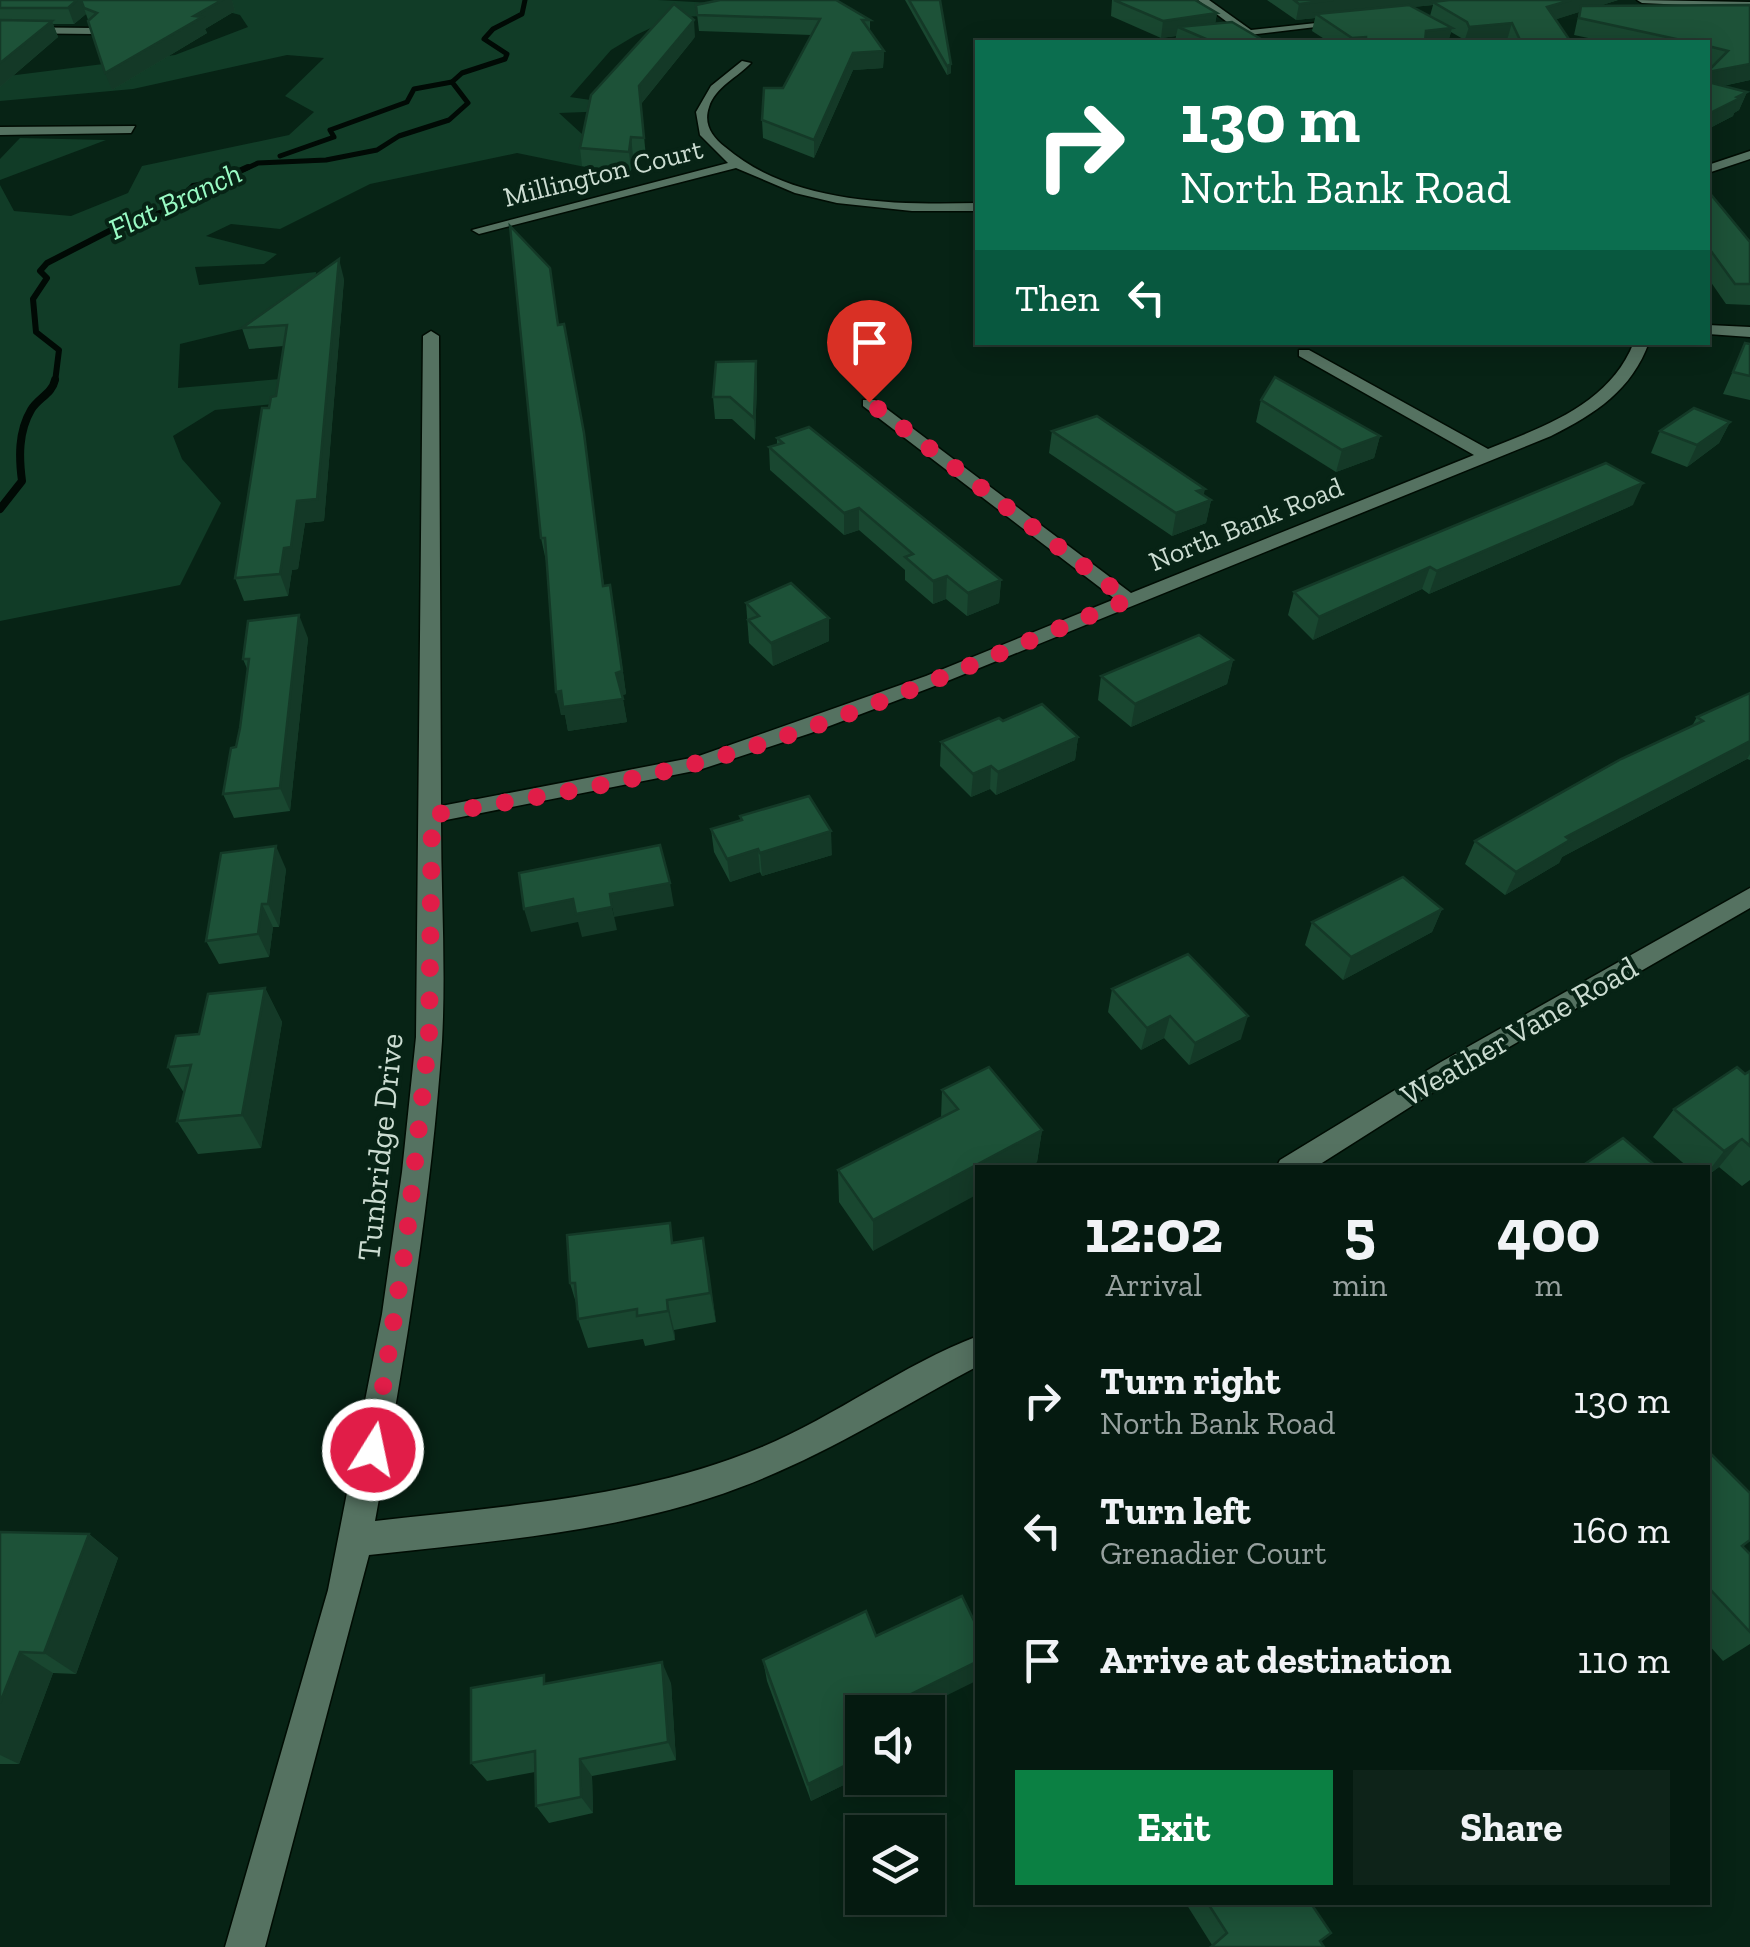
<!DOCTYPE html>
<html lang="en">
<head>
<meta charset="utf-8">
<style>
	:root { --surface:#051a10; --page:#0e2319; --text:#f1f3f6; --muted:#97a19f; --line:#263830; --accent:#0b8043 }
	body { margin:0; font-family:"Zilla Slab",serif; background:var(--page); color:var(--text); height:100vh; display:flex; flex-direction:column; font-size:38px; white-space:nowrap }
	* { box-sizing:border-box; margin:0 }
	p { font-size:32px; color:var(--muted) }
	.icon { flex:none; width:55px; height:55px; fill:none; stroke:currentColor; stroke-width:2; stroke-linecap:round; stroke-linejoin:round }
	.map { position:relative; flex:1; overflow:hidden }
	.panel { position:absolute; left:975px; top:1165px; width:735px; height:740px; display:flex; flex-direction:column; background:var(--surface); border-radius:0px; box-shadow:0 5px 25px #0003,0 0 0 2px var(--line) }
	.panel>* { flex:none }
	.banner { position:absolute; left:975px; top:40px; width:735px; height:305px; border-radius:0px; box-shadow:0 5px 25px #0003,0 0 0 2px var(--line); background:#0b6e4f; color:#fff; overflow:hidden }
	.controls { position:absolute; left:845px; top:1695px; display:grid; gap:20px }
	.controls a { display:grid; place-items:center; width:100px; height:100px; border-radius:0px; background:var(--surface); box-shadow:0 5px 25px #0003,0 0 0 2px var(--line); font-size:50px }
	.pin { position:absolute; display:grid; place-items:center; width:85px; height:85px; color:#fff; margin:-102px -42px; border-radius:50% 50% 50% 0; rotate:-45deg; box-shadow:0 0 10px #0007 }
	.pin .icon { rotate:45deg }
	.me { position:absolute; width:110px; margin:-55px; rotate:10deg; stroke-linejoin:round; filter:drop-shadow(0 0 8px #0008) }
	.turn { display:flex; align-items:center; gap:35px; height:210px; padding:0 40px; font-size:45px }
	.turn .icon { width:130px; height:130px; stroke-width:2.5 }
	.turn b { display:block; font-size:70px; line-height:85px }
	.then { display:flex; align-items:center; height:95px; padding:0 40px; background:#0003; gap:20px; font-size:38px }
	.eta { display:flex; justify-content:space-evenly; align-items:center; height:170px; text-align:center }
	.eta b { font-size:60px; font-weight:700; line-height:70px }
	.primary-button { display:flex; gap:20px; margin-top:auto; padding:20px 40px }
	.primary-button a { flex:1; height:115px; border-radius:0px; background:var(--accent); color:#fff; font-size:40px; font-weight:700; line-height:115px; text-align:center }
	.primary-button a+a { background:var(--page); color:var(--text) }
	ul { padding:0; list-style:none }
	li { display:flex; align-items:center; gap:30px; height:130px; padding:0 40px }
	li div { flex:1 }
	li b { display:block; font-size:38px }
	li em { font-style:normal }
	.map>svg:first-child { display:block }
</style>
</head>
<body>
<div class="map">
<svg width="1750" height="1947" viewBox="0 0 1750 1947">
	<rect width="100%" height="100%" fill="#072315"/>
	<g fill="#113c27">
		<path d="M184,0H658L731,4L738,15L674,17L636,35L611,50L570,97L618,104L612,111L559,113L583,135L585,167L517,153L370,184L280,229L231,224L206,236L277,254L264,264L195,267L199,285L316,272L315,293L266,323L180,344L178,388L292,378L283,403L215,410L173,436L182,459L221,503L180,585L0,621V185L14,211L71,216L128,193L142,166L289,135L314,112L285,96L324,58L287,55L133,89L0,101V77L175,55L248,27L240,15Z"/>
		<path d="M20,138L106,140L0,180V159Z"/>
	</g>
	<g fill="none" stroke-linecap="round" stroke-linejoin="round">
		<g stroke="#010a05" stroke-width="5">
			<path d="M280,156L334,137L330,130L407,102L414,89L452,82"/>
			<path d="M243,170L258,163L326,160L377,150L399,136L449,120L468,103L452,82L462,73L505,59L507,54L484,39L493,29L522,14L525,0"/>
		</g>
		<path stroke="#010a05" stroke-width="6" d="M55,382L59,350L36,332L33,299L47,278L40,271L47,263L119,226L169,210L193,186L213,183L248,167"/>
		<path stroke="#010a05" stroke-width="8" d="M0,509L22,481C19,458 18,432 31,410C38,398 52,394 55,380"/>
		<g stroke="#000c03" stroke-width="3">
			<g id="minor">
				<path d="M1198,0H1209L1251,30L1344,20L1349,23L1190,42H1160L1239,31Z"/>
				<path d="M1637,0L1750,2V8L1642,3Z"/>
				<path d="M0,27L94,28L99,31L94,34L0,33Z"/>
				<path d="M742,61L751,63C738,77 715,87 709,107C703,124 712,137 725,147C791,204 894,205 978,203V211H912L837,203L795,193L736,168L479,234L472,230L728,163L700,135L696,112L711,86Z"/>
				<path d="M135,126L131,133L0,135V127Z"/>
				<path d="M1750,151V159L1708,173V165Z"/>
				<path d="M1708,325L1750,327V337L1708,334Z"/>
				<path d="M431,331L439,336L441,806L696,757L926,676L1115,599L863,406V400H875L1131,593L1474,455L1299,356V350H1309L1488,449C1545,426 1610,404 1634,342H1649C1632,390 1595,414 1551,436L940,684L811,733L699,770L441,821C441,894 446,968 442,1041C431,1203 404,1362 375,1521C503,1506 641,1498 762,1447C836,1416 902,1365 978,1336V1366C899,1408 824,1456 741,1487C624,1532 492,1541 369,1555L265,1947H225L328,1590L382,1314L402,1172L416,1037L423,336Z"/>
				<path d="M1750,888V908L1459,1076L1314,1168H1276L1280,1160L1441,1062Z"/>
			</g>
		</g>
		<use href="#minor" fill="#557261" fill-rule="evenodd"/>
	</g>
	<g fill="#194730" fill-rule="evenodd">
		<path d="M0,0H232L235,11L205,29L207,33L112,90L86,14L74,24H53L58,37L0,87Z"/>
		<path d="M905,0H940L951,64V73L947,75Z"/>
		<path d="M1112,0H1195L1217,13L1215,24L1266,42H1175L1176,36L1161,38L1111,16Z"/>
		<path d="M1267,0H1618L1599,6L1750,5V80L1723,86L1747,92L1739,110L1734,113L1733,116L1708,129V71L1712,66L1708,65V42H1607L1574,35L1579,12L1556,19L1571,42H1508L1507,40L1464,42L1463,39L1451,32L1448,42H1329L1312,31L1315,18L1296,20ZM1433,5L1430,16L1412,7Z"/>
		<path d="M696,5L870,20V32L884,51L883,68L853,70L814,158L763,138L762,120L783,88L811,35L699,31Z"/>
		<path d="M695,37L641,104L646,157L633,156L631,171L582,166L580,148Z"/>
		<path d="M1708,191L1750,242V305L1726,304L1708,278Z"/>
		<path d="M344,279L324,521L305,523L298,569L292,570L288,596L244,601L235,578L269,408L276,396L284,346L249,349L242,328Z"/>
		<path d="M558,325L587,455L604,586L614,608L626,694L622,695L627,722L568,731L565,715H561L546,561L541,538Z"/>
		<path d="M1745,343L1750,344V400L1723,394Z"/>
		<path d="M757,383L755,440L732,419H715L713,397Z"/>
		<path d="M1261,400L1380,436L1374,458L1336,472L1256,422Z"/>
		<path d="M1730,422L1719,443L1687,467L1651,453L1660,431Z"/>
		<path d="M1052,431L1204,496L1211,500L1206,523L1172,536L1049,453Z"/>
		<path d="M777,438L1001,580L999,603L967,616L946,599L933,604L905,580V570L859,530L844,535L770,470L769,447L777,445Z"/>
		<path d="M1633,505L1429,594L1422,589L1313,640L1288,615L1294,592Z"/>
		<path d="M746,603L829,641L773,666L749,643Z"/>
		<path d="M308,638L290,811L234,818L223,794L236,747L240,728L248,671L243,659Z"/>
		<path d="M1233,660L1227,684L1131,727L1098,700L1101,676Z"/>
		<path d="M1750,693V760L1747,759L1562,857L1559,863L1505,895L1465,864L1475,841L1692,726L1697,717Z"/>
		<path d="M1003,721L1078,737L1075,760L996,795L990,789L971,797L940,766L941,742Z"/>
		<path d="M740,816L832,855L762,876L760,872L730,882L714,852L711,829L740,821Z"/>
		<path d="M286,869L279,927H273L269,957L219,964L206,941Z"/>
		<path d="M1442,909L1432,932L1343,980L1305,945L1312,922Z"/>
		<path d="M265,988L282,1022L261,1148L198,1154L177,1121L184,1093L168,1067L199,1034Z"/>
		<path d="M1112,989L1241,1039L1189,1065L1164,1038L1141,1050L1108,1012Z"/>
		<path d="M1750,1071V1180L1742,1186L1719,1167L1708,1175V1168H1689L1653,1137L1674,1109Z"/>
		<path d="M942,1090L1042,1130L1037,1162L1028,1168H978L873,1251L839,1202L838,1170L941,1118Z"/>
		<path d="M703,1238L716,1322L674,1330L675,1340L645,1346L643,1339L588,1348L578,1319L576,1303L570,1283L674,1243Z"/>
		<path d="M1708,1451L1742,1546L1750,1554V1644L1723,1661L1708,1644Z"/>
		<path d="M0,1532L89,1534L118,1558L76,1674L53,1673L19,1764H0Z"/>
		<path d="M763,1660L862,1712V1776L811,1801L767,1681Z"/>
		<path d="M550,1683H671L676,1760L592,1776L593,1813L549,1823L536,1806L535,1772L487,1781L471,1763Z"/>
		<path d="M1185,1902H1310L1320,1941L1324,1947H1209L1212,1945Z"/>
	</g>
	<g fill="#143927">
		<path d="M77,0H81L86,14L74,24L68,8Z"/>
		<path d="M222,0H232L235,11L205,29L207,33L112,90L105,73Z"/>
		<path d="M1333,0H1474L1433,2V5L1320,17L1316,14L1315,18L1296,20L1299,4Z"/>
		<path d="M1571,0H1618L1580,12L1581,6L1579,12L1542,24L1547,7Z"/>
		<path d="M1217,13L1214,30L1178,27L1176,36L1161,38L1163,21Z"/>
		<path d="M694,20L695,37L641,104L646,157L639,86Z"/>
		<path d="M52,21L58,37L0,87V63Z"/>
		<path d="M1512,23L1507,40L1464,42L1469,27Z"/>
		<path d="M1452,28L1448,42H1423L1426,31Z"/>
		<path d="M1366,37L1364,42H1351L1352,38Z"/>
		<path d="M884,51L883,68L853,70L814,158V140L853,53Z"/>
		<path d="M951,64V73L947,75V66Z"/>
		<path d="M1750,64V80L1708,89V72Z"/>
		<path d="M1747,92L1739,110L1734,113L1733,116L1708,129V114Z"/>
		<path d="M631,137L633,156L631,171L629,152Z"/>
		<path d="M339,259L344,279L324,521L305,523L298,569L292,570L288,596L280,574Z"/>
		<path d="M756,361L757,383L755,440L754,418Z"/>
		<path d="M1730,422L1719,443L1687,467L1697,445Z"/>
		<path d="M1380,436L1374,458L1336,472L1342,450Z"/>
		<path d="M1643,483L1633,505L1429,594L1437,571Z"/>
		<path d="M1205,489L1202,503L1211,500L1206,523L1172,536L1176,513L1197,491Z"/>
		<path d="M859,508V530L844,535V513Z"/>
		<path d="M1430,567L1422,589L1313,640L1319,617Z"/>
		<path d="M947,576L946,599L933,604V581Z"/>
		<path d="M1001,580L999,603L967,616L968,593Z"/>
		<path d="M614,608L626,694L620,696L616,673Z"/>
		<path d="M299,615L308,638L290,811L280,788Z"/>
		<path d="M829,618V641L773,666L771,643Z"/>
		<path d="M1233,660L1227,684L1131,727L1135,704Z"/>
		<path d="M561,691L623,699L627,722L568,731L565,715H561L556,692Z"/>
		<path d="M1078,737L1075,760L996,795L998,772Z"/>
		<path d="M1750,741V754L1747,759L1562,857L1559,863L1505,895L1516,872L1566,837Z"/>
		<path d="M991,766L990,789L971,797L973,774Z"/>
		<path d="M831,831L832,855L762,876L760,853Z"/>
		<path d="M276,846L286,869L279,927L268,904Z"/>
		<path d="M758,849L760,872L730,882L727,859Z"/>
		<path d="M670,883L674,906L614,917L610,894Z"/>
		<path d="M573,899L612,907L617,930L582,937L578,922L531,932L524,909Z"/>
		<path d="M262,904L273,927L269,957L258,934Z"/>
		<path d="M1442,909L1432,932L1343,980L1351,957Z"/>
		<path d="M265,988L282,1022L261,1148L242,1115Z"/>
		<path d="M1170,1016L1164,1038L1141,1050L1147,1028Z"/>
		<path d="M1248,1016L1241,1039L1189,1065L1195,1043Z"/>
		<path d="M1042,1130L1037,1162L1028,1168H978V1194L873,1251V1220Z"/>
		<path d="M1742,1139L1719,1167L1708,1175V1172L1724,1151Z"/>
		<path d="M703,1238L709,1269L716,1322L710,1293Z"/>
		<path d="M667,1300L674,1330L675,1340L668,1311Z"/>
		<path d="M89,1534L118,1558L76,1674L44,1653Z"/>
		<path d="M20,1652L53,1673L19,1764L0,1755V1703Z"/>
		<path d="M978,1661V1680L913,1712H880L881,1709Z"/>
		<path d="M662,1662L671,1683L676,1760L668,1742Z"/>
		<path d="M862,1757V1776L811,1801L808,1784Z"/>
		<path d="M580,1759L592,1776L593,1813L581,1797Z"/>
	</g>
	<g fill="#1d5238" stroke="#143927" stroke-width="2.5">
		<path d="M0,0H77L68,8H0Z"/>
		<path d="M81,0H222L194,16L202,17L105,73L88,21L97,13L84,8Z"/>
		<path d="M720,0H836L870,20H862L884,51L853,53L814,140L762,120L764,88H783L820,19L697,15L696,5Z"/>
		<path d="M909,0H940L951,64L947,66Z"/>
		<path d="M1114,0H1195L1217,13L1163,21Z"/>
		<path d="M1294,0H1333L1299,4Z"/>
		<path d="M1449,0H1571L1547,7L1571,42H1521L1512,23L1469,27L1467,22L1433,2Z"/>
		<path d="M674,4L694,20L639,86L644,138L631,137L629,152L580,148L591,95Z"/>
		<path d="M1409,5L1452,28L1426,31L1425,42H1366V37L1352,38L1316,14Z"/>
		<path d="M1750,5V64L1708,72V71L1728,51L1708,46V42H1690L1579,18L1581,6Z"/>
		<path d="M0,20L52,21L0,63Z"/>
		<path d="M1232,22L1266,42H1213L1178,27Z"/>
		<path d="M1708,82L1747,92L1737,97L1740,98L1708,114Z"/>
		<path d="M1708,191L1750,242V284H1735L1708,247Z"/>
		<path d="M510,226L550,268L558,325L564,324L584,433L603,586L610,585L622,671L616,673L623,699L563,707L561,691L556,692L545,538H541Z"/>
		<path d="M339,259L317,499L297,501L291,547L284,548L280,574L235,578L262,408H269L271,397L276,396L287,325L242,328Z"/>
		<path d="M1745,343L1750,344V376L1733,372Z"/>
		<path d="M756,361L754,418L730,397H713L716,362Z"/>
		<path d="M1275,377L1380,436L1342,450L1261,400Z"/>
		<path d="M1694,408L1730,422L1697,445L1660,431Z"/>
		<path d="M1097,416L1205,489L1197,491L1211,500L1176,513L1052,431Z"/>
		<path d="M809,427L1001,580L968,593L947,576L933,581L905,557L913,554L859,508L844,513L769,447L783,443L777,438Z"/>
		<path d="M1606,463L1643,483L1437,571L1430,567L1319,617L1294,592Z"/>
		<path d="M791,583L829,618L771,643L748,620L759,616L746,603Z"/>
		<path d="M299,615L280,788L223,794L231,748L236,747L240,728L249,659H243L248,621Z"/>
		<path d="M1199,635L1233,660L1135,704L1101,676Z"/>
		<path d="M1750,693V741L1566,837L1570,840L1516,872L1475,841L1621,759L1703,721L1697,717Z"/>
		<path d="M1042,704L1078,737L998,772L991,766L973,774L941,742L999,718L1003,721Z"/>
		<path d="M809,796L831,831L760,853L758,849L727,859L711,829L742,820L740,816Z"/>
		<path d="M660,845L670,883L610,894L612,907L576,914L573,899L524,909L519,873Z"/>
		<path d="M276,846L268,904H262L258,934L206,941L221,853Z"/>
		<path d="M1403,877L1442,909L1351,957L1312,922Z"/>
		<path d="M1188,954L1248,1016L1195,1043L1170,1016L1147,1028L1112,989Z"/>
		<path d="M265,988L242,1115L177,1121L191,1065L168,1067L176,1036L199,1034L208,994Z"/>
		<path d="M989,1067L1042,1130L873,1220L838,1170L958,1109L942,1090Z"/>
		<path d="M1737,1067L1745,1074L1750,1071V1146L1742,1139L1724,1151L1674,1109Z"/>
		<path d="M1623,1138L1658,1168H1579Z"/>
		<path d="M670,1223L672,1243L703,1238L710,1293L667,1300L668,1311L637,1316V1309L578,1319L575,1283H570L567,1235Z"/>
		<path d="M1708,1451L1750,1493V1540L1742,1546L1750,1554V1632L1708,1587Z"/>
		<path d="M0,1532L89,1534L44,1653L20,1652L0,1703Z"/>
		<path d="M962,1596L978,1629V1661L881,1709L882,1712H862V1757L808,1784L763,1660L866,1611L876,1636Z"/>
		<path d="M662,1662L668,1742L580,1759L581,1797L536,1806L535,1751L471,1763V1688L544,1675V1684Z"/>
		<path d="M1207,1902H1310L1331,1933L1320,1941L1324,1947H1211L1227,1933Z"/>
	</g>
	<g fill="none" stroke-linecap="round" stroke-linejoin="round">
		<path stroke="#e11d48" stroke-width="18" stroke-dasharray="0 32.4" d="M373,1450L406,1243L429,1036L432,815C522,799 613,786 701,762C847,722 988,657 1128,600L869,402"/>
	</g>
	<g text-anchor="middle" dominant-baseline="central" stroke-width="8" stroke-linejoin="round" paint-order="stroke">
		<g font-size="28" fill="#cbdcd1" stroke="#072315">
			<text transform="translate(603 173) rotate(-14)">Millington Court</text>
			<text transform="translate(1246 524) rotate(-22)">North Bank Road</text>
		</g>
		<g font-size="30" font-style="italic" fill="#99fbc4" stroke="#072315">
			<text transform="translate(175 201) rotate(-25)">Flat Branch</text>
		</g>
		<g font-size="32" fill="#cbdcd1" stroke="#072315">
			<text transform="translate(1519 1031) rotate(-30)">Weather Vane Road</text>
			<text transform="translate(380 1147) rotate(-84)">Tunbridge Drive</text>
		</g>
	</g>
</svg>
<div class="controls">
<a><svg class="icon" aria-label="sound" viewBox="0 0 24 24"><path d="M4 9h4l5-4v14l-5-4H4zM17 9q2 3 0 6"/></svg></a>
<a><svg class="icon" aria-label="layers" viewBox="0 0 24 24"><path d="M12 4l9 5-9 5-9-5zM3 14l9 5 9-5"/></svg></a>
</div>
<div class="pin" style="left:869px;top:402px;background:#d93025"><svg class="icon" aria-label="arrive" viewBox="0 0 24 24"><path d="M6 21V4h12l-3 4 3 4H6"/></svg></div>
<svg class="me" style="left:373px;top:1450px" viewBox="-20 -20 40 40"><circle r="17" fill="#e11d48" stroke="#fff" stroke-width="3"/><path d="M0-11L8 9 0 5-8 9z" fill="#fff"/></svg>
<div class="banner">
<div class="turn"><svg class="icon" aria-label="right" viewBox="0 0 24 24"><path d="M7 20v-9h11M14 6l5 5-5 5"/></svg><div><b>130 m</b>North Bank Road</div></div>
<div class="then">Then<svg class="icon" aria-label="left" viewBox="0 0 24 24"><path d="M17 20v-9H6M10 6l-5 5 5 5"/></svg></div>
</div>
<section class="panel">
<div class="eta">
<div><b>12:02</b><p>Arrival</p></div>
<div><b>5</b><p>min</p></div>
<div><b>400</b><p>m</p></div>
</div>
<ul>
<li><svg class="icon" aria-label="right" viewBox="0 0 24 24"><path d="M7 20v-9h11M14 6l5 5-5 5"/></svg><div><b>Turn right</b><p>North Bank Road</p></div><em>130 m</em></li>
<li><svg class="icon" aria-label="left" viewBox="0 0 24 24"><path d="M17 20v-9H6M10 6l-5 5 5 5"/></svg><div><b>Turn left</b><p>Grenadier Court</p></div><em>160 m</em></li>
<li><svg class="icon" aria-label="arrive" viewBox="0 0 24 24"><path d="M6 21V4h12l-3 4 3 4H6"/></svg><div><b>Arrive at destination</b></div><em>110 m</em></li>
</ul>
<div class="primary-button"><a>Exit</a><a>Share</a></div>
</section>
</div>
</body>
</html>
